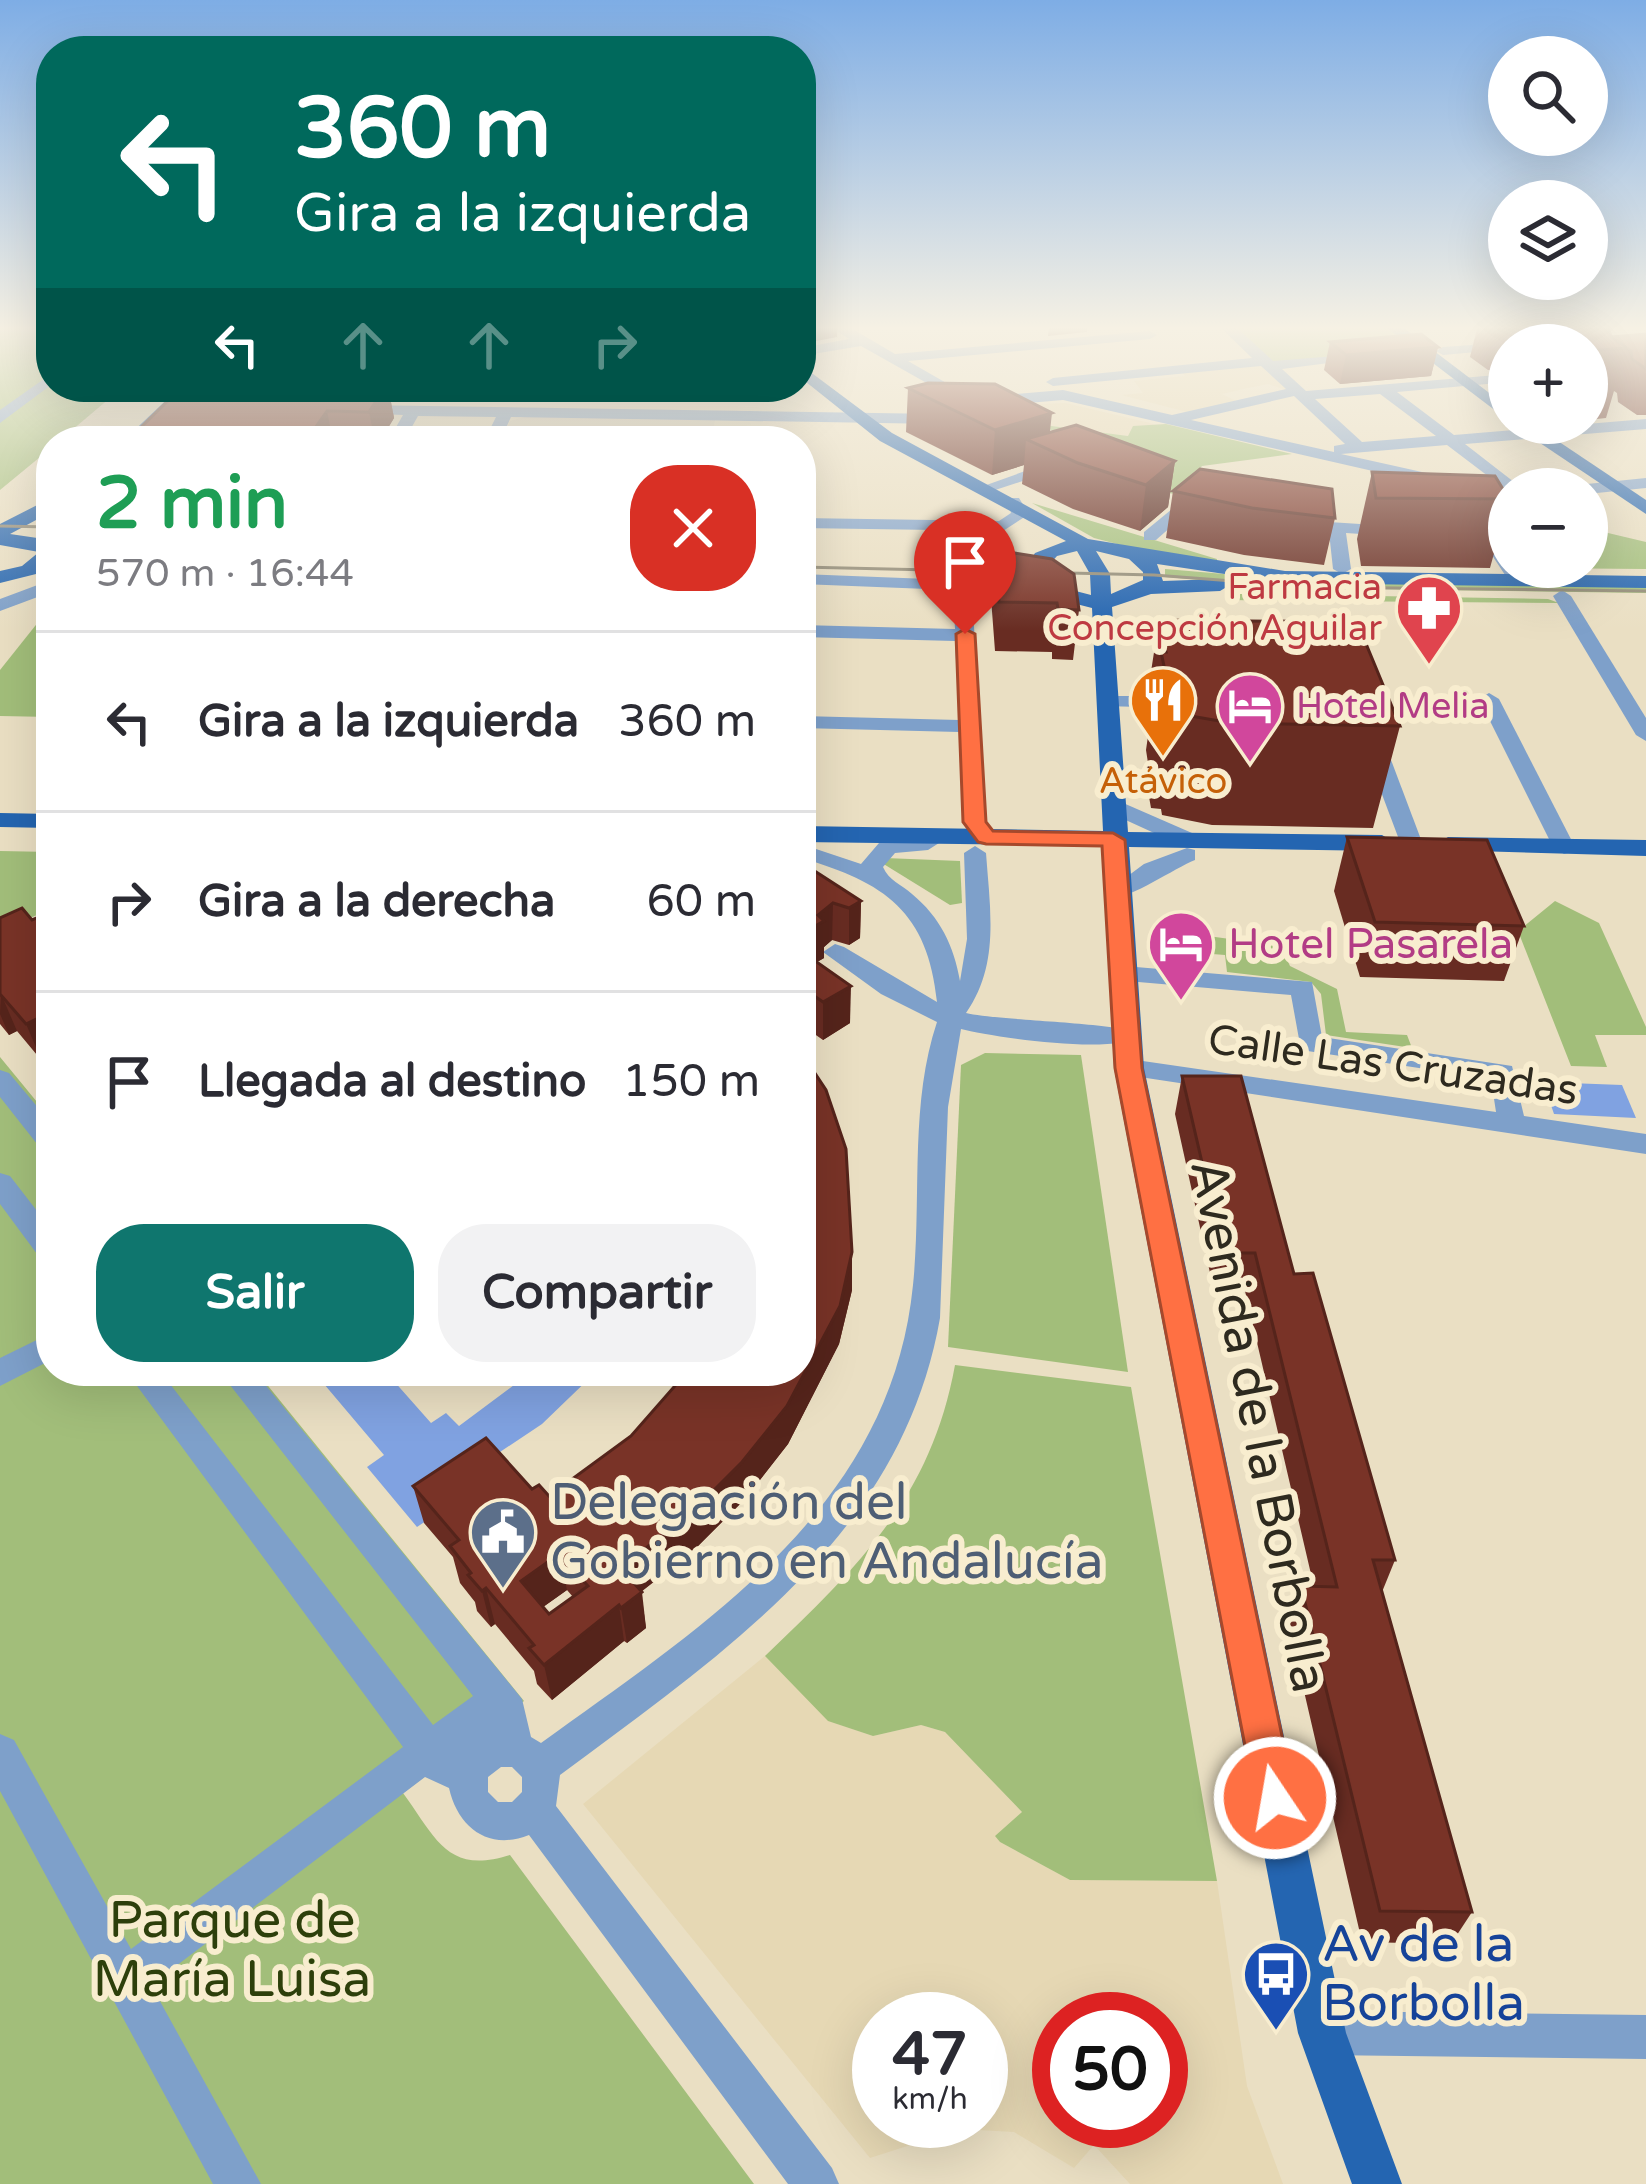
<!DOCTYPE html>
<html lang="es">
<head>
<meta charset="utf-8">
<style>
	:root { --surface:#fff; --page:#f2f2f3; --text:#2b2b33; --muted:#7c7c81; --line:#e1e1e2; --accent:#0f766e }
	body { margin:0; font-family:"Varela Round",sans-serif; background:var(--page); color:var(--text); height:100vh; display:flex; flex-direction:column; font-size:45px; white-space:nowrap }
	* { box-sizing:border-box; margin:0 }
	p { font-size:39px; color:var(--muted) }
	.icon { flex:none; width:66px; height:66px; fill:none; stroke:currentColor; stroke-width:2; stroke-linecap:round; stroke-linejoin:round }
	.map { position:relative; flex:1; overflow:hidden }
	.details { position:absolute; left:36px; top:426px; width:780px; height:960px; display:flex; flex-direction:column; background:var(--surface); border-radius:48px; box-shadow:0 12px 48px #0002 }
	.details>* { flex:none }
	.banner { position:absolute; left:36px; top:36px; width:780px; height:366px; border-radius:48px; box-shadow:0 12px 48px #0002; background:#00695c; color:#fff; overflow:hidden }
	.controls { position:absolute; left:1488px; top:36px; display:grid; gap:24px }
	.controls a { display:grid; place-items:center; width:120px; height:120px; border-radius:50%; background:var(--surface); box-shadow:0 12px 48px #0002; font-size:60px }
	.speed { position:absolute; left:852px; top:1992px; display:flex; gap:24px; font-size:60px; font-weight:700; text-align:center }
	.speed>* { display:grid; place-content:center; width:156px; height:156px; border-radius:50%; background:var(--surface); box-shadow:0 12px 48px #0002; line-height:1 }
	.speed small { font-size:30px; font-weight:400 }
	.speed .limit { border:18px solid #d22; background:#fff; color:#111 }
	.pin { position:absolute; display:grid; place-items:center; width:102px; height:102px; color:#fff; margin:-123px -51px; border-radius:50% 50% 50% 0; rotate:-45deg; box-shadow:0 0 12px #0007 }
	.pin .icon { rotate:45deg }
	.me { position:absolute; width:132px; margin:-66px; rotate:348deg; stroke-linejoin:round; filter:drop-shadow(0 0 9px #0008) }
	.turn { display:flex; align-items:center; gap:42px; height:252px; padding:0 60px; font-size:54px }
	.turn .icon { width:156px; height:156px; stroke-width:2.5 }
	.turn b { display:block; font-size:84px; line-height:102px }
	.lanes { display:flex; align-items:center; height:114px; padding:0 60px; background:#0003; justify-content:center; gap:60px; direction:ltr }
	.lanes .off { opacity:.35 }
	.round { display:grid; place-items:center; flex:none; width:126px; height:126px; border-radius:48px; background:var(--page) }
	.headline { display:flex; align-items:center; justify-content:space-between; height:204px; padding:0 60px }
	h1 { font-size:72px; font-weight:800; line-height:90px; color:#1e9e55 }
	.button { display:flex; gap:24px; margin-top:auto; padding:24px 60px }
	.button a { flex:1; height:138px; border-radius:48px; background:var(--accent); color:#fff; font-size:48px; font-weight:800; line-height:138px; text-align:center }
	.button a+a { background:var(--page); color:var(--text) }
	ul { padding:0; list-style:none }
	li { display:flex; align-items:center; gap:36px; height:180px; padding:0 60px; border-top:3px solid var(--line) }
	li div { flex:1 }
	li b { display:block; font-size:45px }
	li em { font-style:normal }
	.map>svg:first-child { display:block }
</style>
</head>
<body>
<div class="map">
<svg width="1646" height="2184" viewBox="0 0 1646 2184">
	<rect width="100%" height="100%" fill="#eadfc3"/>
	<g fill="#e6d8b4" fill-rule="evenodd">
		<path d="M1259,363L1290,391L1268,384L1248,388L1222,394L1238,402L1191,413L1121,395L1143,393L1134,381L1185,376L1179,369Z"/>
		<path d="M1066,403L1150,423L1155,425L1128,436L1045,425L1008,405Z"/>
		<path d="M765,1656L829,1721L873,1736L921,1725L945,1732L1022,1812L996,1836L1000,1842L1070,1880L1217,1881L1247,2086L1283,2184H1130L1094,2145L1074,2168L1014,2132L960,2129L870,2158L583,1804ZM879,2019H981V2121H879ZM1059,2019H1161V2121H1059Z"/>
	</g>
	<path fill="#e1d5c1" d="M528,416L715,420L711,441H500L510,421Z"/>
	<g fill="#a2be7a">
		<path d="M0,325H34L51,333V387H123L59,441H51V448L0,490Z"/>
		<path d="M1225,325H1390L1426,353L1269,366Z"/>
		<path d="M1029,423L1128,436L1133,426L1166,424L1292,454L1202,466L1197,472L1198,501L1166,492L1064,434Z"/>
		<path d="M1032,503L1217,559V562L1148,552L1094,538Z"/>
		<path d="M1587,528L1646,542V569L1527,568L1587,567Z"/>
		<path d="M1165,569L1296,580L1646,585V593L1298,588L1165,577Z"/>
		<path d="M1227,589L1315,595L1548,599L1559,603L1226,600Z"/>
		<path d="M51,606V717L0,716V670Z"/>
		<path d="M0,851L51,852V909L0,931Z"/>
		<path d="M885,858L960,861L962,903L950,905L882,863Z"/>
		<path d="M1555,901L1599,923L1646,1027V1035H1595L1607,1067L1571,1066L1518,931Z"/>
		<path d="M1208,936L1281,946L1290,966L1337,989L1346,1032L1407,1035L1412,1048L1326,1035L1321,994L1311,982L1227,972L1225,955L1187,952L1189,946Z"/>
		<path d="M985,1053L1081,1055L1128,1372L948,1347L961,1065Z"/>
		<path d="M0,1057L51,1119V1371H256L524,1701L403,1793C436,1838 447,1875 510,1855L754,2184H0Z"/>
		<path d="M955,1365L1131,1387L1217,1881L1070,1880L1000,1842L995,1836L1022,1812L945,1732L921,1725L873,1736L828,1721L765,1656C859,1566 931,1497 955,1365Z"/>
	</g>
	<g fill="#80a2e1">
		<path d="M1543,1082L1622,1085L1636,1118L1554,1114Z"/>
		<path d="M313,1371H385L431,1423L446,1413L459,1426L533,1371H597L542,1424L488,1460L499,1472L417,1527L367,1467L384,1455Z"/>
	</g>
	<g fill="none" stroke-linecap="round" stroke-linejoin="round">
		<g fill="#7ea0ca" fill-rule="evenodd">
			<path d="M828,325H846L895,354L1150,331L1157,335L1150,339L908,361L969,396L972,399L964,404L861,346L801,356V348L849,339Z"/>
			<path d="M1218,325H1234L1273,361L1361,354L1368,358L1282,369L1306,391L1509,374V382L1397,392L1454,435L1646,419V429L1465,444L1523,489L1509,492L1447,445L1341,454L1440,476V484L1434,485L1063,400L992,406L984,401L992,396L1063,390L1172,415L1286,389L1261,366L1053,386L1046,382L1053,378L1252,358ZM1380,394L1436,436L1362,442L1315,399ZM1294,396L1345,444L1334,446V452L1191,420Z"/>
			<path d="M1514,342L1516,345H1509V349L1443,355L1436,351L1443,347Z"/>
			<path d="M51,374V385L0,423V410Z"/>
			<path d="M360,405L939,414L947,419L939,424L511,417L500,441H484L496,417L418,416L404,441H388L403,415L355,413V407Z"/>
			<path d="M1056,460L1064,465L1062,468L986,493L978,488Z"/>
			<path d="M1646,478V488L1587,494V489H1579L1587,484Z"/>
			<path d="M1007,498H1019L1029,514L1003,531L801,528V518L999,521L1011,513Z"/>
			<path d="M1183,500L1197,504L1156,540H1144V532Z"/>
			<path d="M1509,503V519L1496,534L1509,554V567H1518L1526,580L1517,585L1511,584L1478,534Z"/>
			<path d="M1298,520L1391,526L1400,531L1391,536L1346,533L1351,569L1342,574L1333,569L1329,532L1292,529V521Z"/>
			<path d="M801,574L1031,583V591L1025,593L972,591L985,821L997,837L994,842H978L963,822L959,732L801,728V716L959,720L955,641L801,637V625L955,629L953,590L801,584Z"/>
			<path d="M51,580V592L0,611V599Z"/>
			<path d="M1562,590L1571,596L1646,718V741L1636,735L1553,596Z"/>
			<path d="M1489,693L1499,699L1575,847L1572,852L1564,854L1553,847L1479,699Z"/>
			<path d="M1109,696H1183L1193,702L1183,708L1102,706L1099,702Z"/>
			<path d="M1374,738L1385,744L1428,858L1425,863H1409L1406,858L1363,744Z"/>
			<path d="M1114,799L1192,833L1195,838L1184,845L1176,843L1106,811L1103,806Z"/>
			<path d="M910,836H928L939,843L928,850L895,853L883,867C889,881 901,884 912,894C940,917 954,946 960,981L967,939L964,853L975,846L986,853C990,910 1000,964 966,1013C998,1021 1127,1022 1139,1035C1120,1056 991,1037 961,1029L948,1107L940,1318C902,1536 724,1652 560,1775L556,1806L832,2168L839,2184H788L529,1835C489,1851 458,1828 449,1788L425,1777L151,1985L261,2184H213L0,1791V1734L14,1740L131,1949L403,1747L126,1371H160L433,1725L473,1696L219,1371H254L522,1699L531,1737L541,1743C707,1623 891,1507 913,1285C922,1198 909,1106 937,1022L881,994L823,952L835,944L844,947L937,1002C928,912 885,882 801,858V844L861,864L879,843ZM501,1767H512L522,1777V1792L512,1802H498L488,1792V1777Z"/>
			<path d="M1187,848L1195,850V860C1173,869 1127,901 1109,898L1105,893L1144,864Z"/>
			<path d="M1124,966L1312,982L1322,1037L1512,1066L1524,1116L1646,1134V1154L1120,1074L1116,1068L1129,1059L1496,1112L1491,1079L1301,1050L1291,995L1115,980L1112,974L1115,968Z"/>
			<path d="M0,1070L9,1073L51,1123V1152L41,1149L0,1097Z"/>
			<path d="M0,1173L10,1176L51,1229V1261L40,1258L0,1204Z"/>
			<path d="M51,1333V1360L0,1386V1358Z"/>
			<path d="M1322,2011L1646,2015V2059L1322,2055L1307,2048L1300,2033L1307,2018Z"/>
		</g>
		<g fill="#2465b1" fill-rule="evenodd">
			<path d="M1383,325H1400L1509,408V421Z"/>
			<path d="M801,365L892,433L1088,539L1285,571L1646,576V588L1285,583L1157,564L1163,581L1220,579L1230,585L1220,591L1151,594L1112,607L1128,832L1382,835L1395,843L1382,851L1129,847L1144,1068L1346,2033L1402,2184H1352L1298,2033L1114,1068L1103,846L801,842V826L1103,831L1092,608L1049,597L1023,572L1035,553L1066,541L880,441L801,378ZM1077,551L1090,574L1091,595L1064,588L1043,572L1057,556ZM1096,551L1129,559L1143,572V580L1111,594L1110,574Z"/>
			<path d="M180,387H198L142,441H123Z"/>
			<path d="M1510,423H1531L1646,500V514Z"/>
			<path d="M51,498V512L10,534L51,540V561L36,574L0,583V571L22,566L39,552L0,545V524Z"/>
			<path d="M0,813L51,814V828L0,827Z"/>
			<path d="M1448,837L1646,840V856L1439,850L1435,845Z"/>
		</g>
		<g stroke="#908975" stroke-width="3">
			<path d="M0,526L51,527"/>
			<path d="M801,567L1154,575L1311,587L1646,591"/>
		</g>
	</g>
	<g fill="#682c22" fill-rule="evenodd">
		<path d="M1478,325H1607L1612,337L1646,334V415H1637L1618,402L1617,393L1614,391L1606,418L1587,420V345H1509V371L1488,370L1470,357Z"/>
		<path d="M1330,342L1438,347L1431,376L1340,384L1324,370Z"/>
		<path d="M259,387H388L394,418L380,441H127L250,389Z"/>
		<path d="M908,388L1050,432L1175,461L1168,507L1140,531L1073,509L1022,484L1024,465L992,475L906,432Z"/>
		<path d="M1372,472L1509,499L1490,568L1361,566L1357,539Z"/>
		<path d="M1173,491L1335,518L1324,565L1244,555L1166,538Z"/>
		<path d="M995,550L1079,610L1073,660L1052,659V652L995,651L991,598Z"/>
		<path d="M1159,620L1400,726L1373,828L1212,825L1162,815L1161,809L1151,808L1146,780L1148,763L1146,750L1148,736L1144,717Z"/>
		<path d="M1347,837L1524,926L1504,981L1360,977L1334,891Z"/>
		<path d="M801,872L861,901L860,938L849,945L832,940L824,947V958L817,962L850,1023L823,1040L813,1033Z"/>
		<path d="M51,912V1057L42,1061L17,1031L9,1035L0,1024V918L32,920Z"/>
		<path d="M1182,1076L1294,1274L1395,1560L1382,1592L1472,1912L1451,1944L1362,1942L1288,1622L1301,1586L1314,1587L1245,1291H1214L1175,1114Z"/>
		<path d="M852,1252V1290L839,1344L788,1444L745,1499L693,1551L641,1592L646,1628L627,1643L624,1641L552,1700L537,1684L534,1671L495,1624L491,1627L477,1611L475,1602L460,1583L453,1557L424,1523L413,1486L532,1489L549,1496L631,1436ZM567,1590L573,1597L549,1614L543,1607Z"/>
	</g>
	<g fill="#55241b">
		<path d="M801,325H837V337L801,344Z"/>
		<path d="M1049,325H1087V332L1048,336Z"/>
		<path d="M1438,347L1431,376L1340,384L1346,355Z"/>
		<path d="M385,387H388L394,418L380,441H375L369,412Z"/>
		<path d="M327,411L333,441H306Z"/>
		<path d="M1052,413L1048,449L1026,439L1024,465L992,475L995,430Z"/>
		<path d="M1175,461L1168,507L1140,531L1146,485Z"/>
		<path d="M861,901L860,938L849,945V908Z"/>
		<path d="M833,903L832,940L824,947V958L801,971V934L818,915Z"/>
		<path d="M851,986L850,1023L823,1040V1002Z"/>
		<path d="M1,994L17,1031L9,1035L0,1014Z"/>
		<path d="M813,995V1033L801,1040V1002Z"/>
		<path d="M51,1012V1057L42,1061L26,1024Z"/>
		<path d="M852,1252V1290L839,1344L788,1444L745,1499L693,1551L625,1604L620,1568Z"/>
		<path d="M559,1554L567,1590L529,1617L521,1581Z"/>
		<path d="M486,1588L495,1624L491,1627L482,1591Z"/>
		<path d="M642,1592L646,1628L627,1643L621,1608Z"/>
		<path d="M619,1605L624,1641L552,1700L544,1665Z"/>
	</g>
	<g fill="#793327" stroke="#55241b" stroke-width="3" fill-rule="evenodd">
		<path d="M1545,325H1607L1611,336L1628,348L1587,351V345H1575Z"/>
		<path d="M1421,334L1438,347L1346,355L1330,342Z"/>
		<path d="M1646,334V369L1632,359L1631,351L1612,337Z"/>
		<path d="M928,383L995,384L1052,413L995,430L908,388Z"/>
		<path d="M259,387H385L369,412L327,411L306,441H127L181,388L250,389Z"/>
		<path d="M1076,425L1175,461L1146,485L1078,463L1026,439Z"/>
		<path d="M1200,469L1332,489L1335,518L1252,508L1173,491Z"/>
		<path d="M1372,472L1495,476L1509,499L1376,498Z"/>
		<path d="M995,550L1052,559L1074,574L1079,610L1058,609L1057,603L999,602Z"/>
		<path d="M1159,620L1357,622L1400,726L1231,723L1179,714L1177,708H1167L1161,680H1167L1161,652H1166Z"/>
		<path d="M1347,837L1487,840L1524,926L1375,922Z"/>
		<path d="M810,868L861,901L849,908L833,903L818,915L824,921L801,934V872Z"/>
		<path d="M22,908L32,920L51,912V1012L26,1024L0,994V918Z"/>
		<path d="M801,951L851,986L823,1002L813,995L801,1002Z"/>
		<path d="M801,1052L826,1090L846,1149L852,1252L840,1306L787,1406L742,1462L690,1514L620,1568L642,1592L621,1608L619,1605L544,1665L529,1648L534,1645L486,1588L482,1591L468,1575L471,1573L450,1546L459,1540L413,1486L486,1438L532,1489L539,1485L549,1496L631,1436L688,1371H801ZM559,1554L588,1586L549,1614L521,1581Z"/>
		<path d="M1182,1076H1241L1294,1274L1313,1273L1395,1560H1373L1472,1912L1380,1911L1301,1586L1337,1587L1255,1253H1223Z"/>
	</g>
	<linearGradient id="sky" x2="0" y2="1"><stop stop-color="#7eade5"/><stop offset="0.52" stop-color="#f6f1e4"/><stop offset="1" stop-color="#f6f1e4" stop-opacity="0"/></linearGradient>
	<rect width="1646" height="631" fill="url(#sky)"/>
	<path fill="#ff7043" stroke="#a6492c" stroke-width="3" d="M965,629L975,634L986,822L993,831L1113,833L1125,840L1142,1068L1295,1798L1289,1812L1275,1818L1261,1812L1255,1798L1115,1068L1102,846L986,844L978,842L963,822L956,634Z"/>
	<defs>
		<g id="pharmacy-pin" transform="scale(3.45)"><path d="M0 17L-7.5 6A9.5 9.5 0 1 1 7.5 6Z" fill="#e0444e" stroke="#f8edcf"/><path d="M-2-6h4v4h4v4h-4v4h-4v-4h-4v-4h4Z" fill="#fff"/></g>
		<g id="restaurant-pin" transform="scale(3.45)"><path d="M0 17L-7.5 6A9.5 9.5 0 1 1 7.5 6Z" fill="#e8710a" stroke="#f8edcf"/><path d="M-5-6h1v4h1v-4h1v4h1v-4h1v5L-1.5 .5V6h-2V.5L-5-1ZM5-6V6H3V1.5H1.5Q1.5-4 5-6Z" fill="#fff"/></g>
		<g id="hotel-pin" transform="scale(3.45)"><path d="M0 17L-7.5 6A9.5 9.5 0 1 1 7.5 6Z" fill="#d1479c" stroke="#f8edcf"/><path d="M-6-4.5h1.5V1H6V5H4.5V3h-9V5H-6ZM-4 0a1.8 1.8 0 1 1 3.6 0ZM.5 0V-2.5h3Q6-2.5 6 0Z" fill="#fff"/></g>
		<g id="civic-pin" transform="scale(3.45)"><path d="M0 17L-7.5 6A9.5 9.5 0 1 1 7.5 6Z" fill="#5c6f8a" stroke="#f8edcf"/><path d="M-.6-6.5H3V-4.5H.6V-3L4-1V1h2V6H-6V1h2V-1L-.6-3ZM-1.2 2.5V6h2.4V2.5Z" fill="#fff"/></g>
		<g id="bus-pin" transform="scale(3.45)"><path d="M0 17L-7.5 6A9.5 9.5 0 1 1 7.5 6Z" fill="#1a4fb4" stroke="#f8edcf"/><path d="M-5-6H5V4H4V6H2V4H-2V6H-4V4H-5ZM-3.5-4V0h7V-4ZM-3.5 1.2v1.5H-2V1.2ZM2 1.2v1.5H3.5V1.2Z" fill="#fff"/></g>
	</defs>
	<g fill-rule="evenodd">
		<use href="#pharmacy-pin" x="1429" y="608"/>
		<use href="#restaurant-pin" x="1163" y="700"/>
		<use href="#hotel-pin" x="1250" y="706"/>
		<use href="#hotel-pin" x="1181" y="944"/>
		<use href="#civic-pin" x="503" y="1532"/>
		<use href="#bus-pin" x="1276" y="1974"/>
	</g>
	<g text-anchor="middle" dominant-baseline="central" stroke-width="12" stroke-linejoin="round" paint-order="stroke">
		<g font-size="36" fill="#be3a42" stroke="#f8edcf" text-anchor="end">
			<text x="1382" y="587">Farmacia<tspan x="1382" dy="41">Concepción Aguilar</tspan></text>
		</g>
		<g font-size="36" fill="#b23c85" stroke="#f8edcf" text-anchor="start">
			<text x="1296" y="706">Hotel Melia</text>
		</g>
		<g font-size="36" fill="#c56008" stroke="#f8edcf">
			<text x="1163" y="781">Atávico</text>
		</g>
		<g font-size="42" fill="#b23c85" stroke="#f8edcf" text-anchor="start">
			<text x="1228" y="944">Hotel Pasarela</text>
		</g>
		<g font-size="42" fill="#2e2a1f" stroke="#f8edcf">
			<text transform="translate(1393 1065) rotate(8)">Calle Las Cruzadas</text>
		</g>
		<g font-size="51" fill="#2e2a1f" stroke="#f8edcf">
			<text transform="translate(1258 1426) rotate(79)">Avenida de la Borbolla</text>
		</g>
		<g font-size="51" fill="#4e5e75" stroke="#f8edcf" text-anchor="start">
			<text x="550" y="1503">Delegación del<tspan x="550" dy="59">Gobierno en Andalucía</tspan></text>
		</g>
		<g font-size="51" fill="#2d3f0b" stroke="#f8edcf">
			<text x="232" y="1921">Parque de<tspan x="232" dy="59">María Luisa</tspan></text>
		</g>
		<g font-size="51" fill="#164399" stroke="#f8edcf" text-anchor="start">
			<text x="1322" y="1945">Av de la<tspan x="1322" dy="59">Borbolla</tspan></text>
		</g>
	</g>
</svg>
<div class="controls">
<a><svg class="icon" aria-label="search" viewBox="0 0 24 24"><circle cx="10" cy="10" r="6"/><path d="M15 15l6 6"/></svg></a>
<a><svg class="icon" aria-label="layers" viewBox="0 0 24 24"><path d="M12 4l9 5-9 5-9-5zM3 14l9 5 9-5"/></svg></a>
<a>+</a>
<a>−</a>
</div>
<div class="speed"><div>47<small>km/h</small></div><div class="limit">50</div></div>
<div class="pin" style="left:965px;top:634px;background:#d93025"><svg class="icon" aria-label="arrive" viewBox="0 0 24 24"><path d="M6 21V4h12l-3 4 3 4H6"/></svg></div>
<svg class="me" style="left:1275px;top:1798px" viewBox="-20 -20 40 40"><circle r="17" fill="#ff7043" stroke="#fff" stroke-width="3"/><path d="M0-11L8 9 0 5-8 9z" fill="#fff"/></svg>
<div class="banner">
<div class="turn"><svg class="icon" aria-label="left" viewBox="0 0 24 24"><path d="M17 20v-9H6M10 6l-5 5 5 5"/></svg><div><b>360 m</b>Gira a la izquierda</div></div>
<div class="lanes"><svg class="icon" aria-label="left" viewBox="0 0 24 24"><path d="M17 20v-9H6M10 6l-5 5 5 5"/></svg><svg class="icon off" aria-label="ahead" viewBox="0 0 24 24"><path d="M12 20V5M6 11l6-6 6 6"/></svg><svg class="icon off" aria-label="ahead" viewBox="0 0 24 24"><path d="M12 20V5M6 11l6-6 6 6"/></svg><svg class="icon off" aria-label="right" viewBox="0 0 24 24"><path d="M7 20v-9h11M14 6l5 5-5 5"/></svg></div>
</div>
<section class="details">
<div class="headline"><div><h1>2 min</h1><p>570 m · 16:44</p></div><a class="round" style="background:#d93025;color:#fff"><svg class="icon" aria-label="close" viewBox="0 0 24 24"><path d="M6 6l12 12M18 6L6 18"/></svg></a></div>
<ul>
<li><svg class="icon" aria-label="left" viewBox="0 0 24 24"><path d="M17 20v-9H6M10 6l-5 5 5 5"/></svg><div><b>Gira a la izquierda</b></div><em>360 m</em></li>
<li><svg class="icon" aria-label="right" viewBox="0 0 24 24"><path d="M7 20v-9h11M14 6l5 5-5 5"/></svg><div><b>Gira a la derecha</b></div><em>60 m</em></li>
<li><svg class="icon" aria-label="arrive" viewBox="0 0 24 24"><path d="M6 21V4h12l-3 4 3 4H6"/></svg><div><b>Llegada al destino</b></div><em>150 m</em></li>
</ul>
<div class="button"><a>Salir</a><a>Compartir</a></div>
</section>
</div>
</body>
</html>
